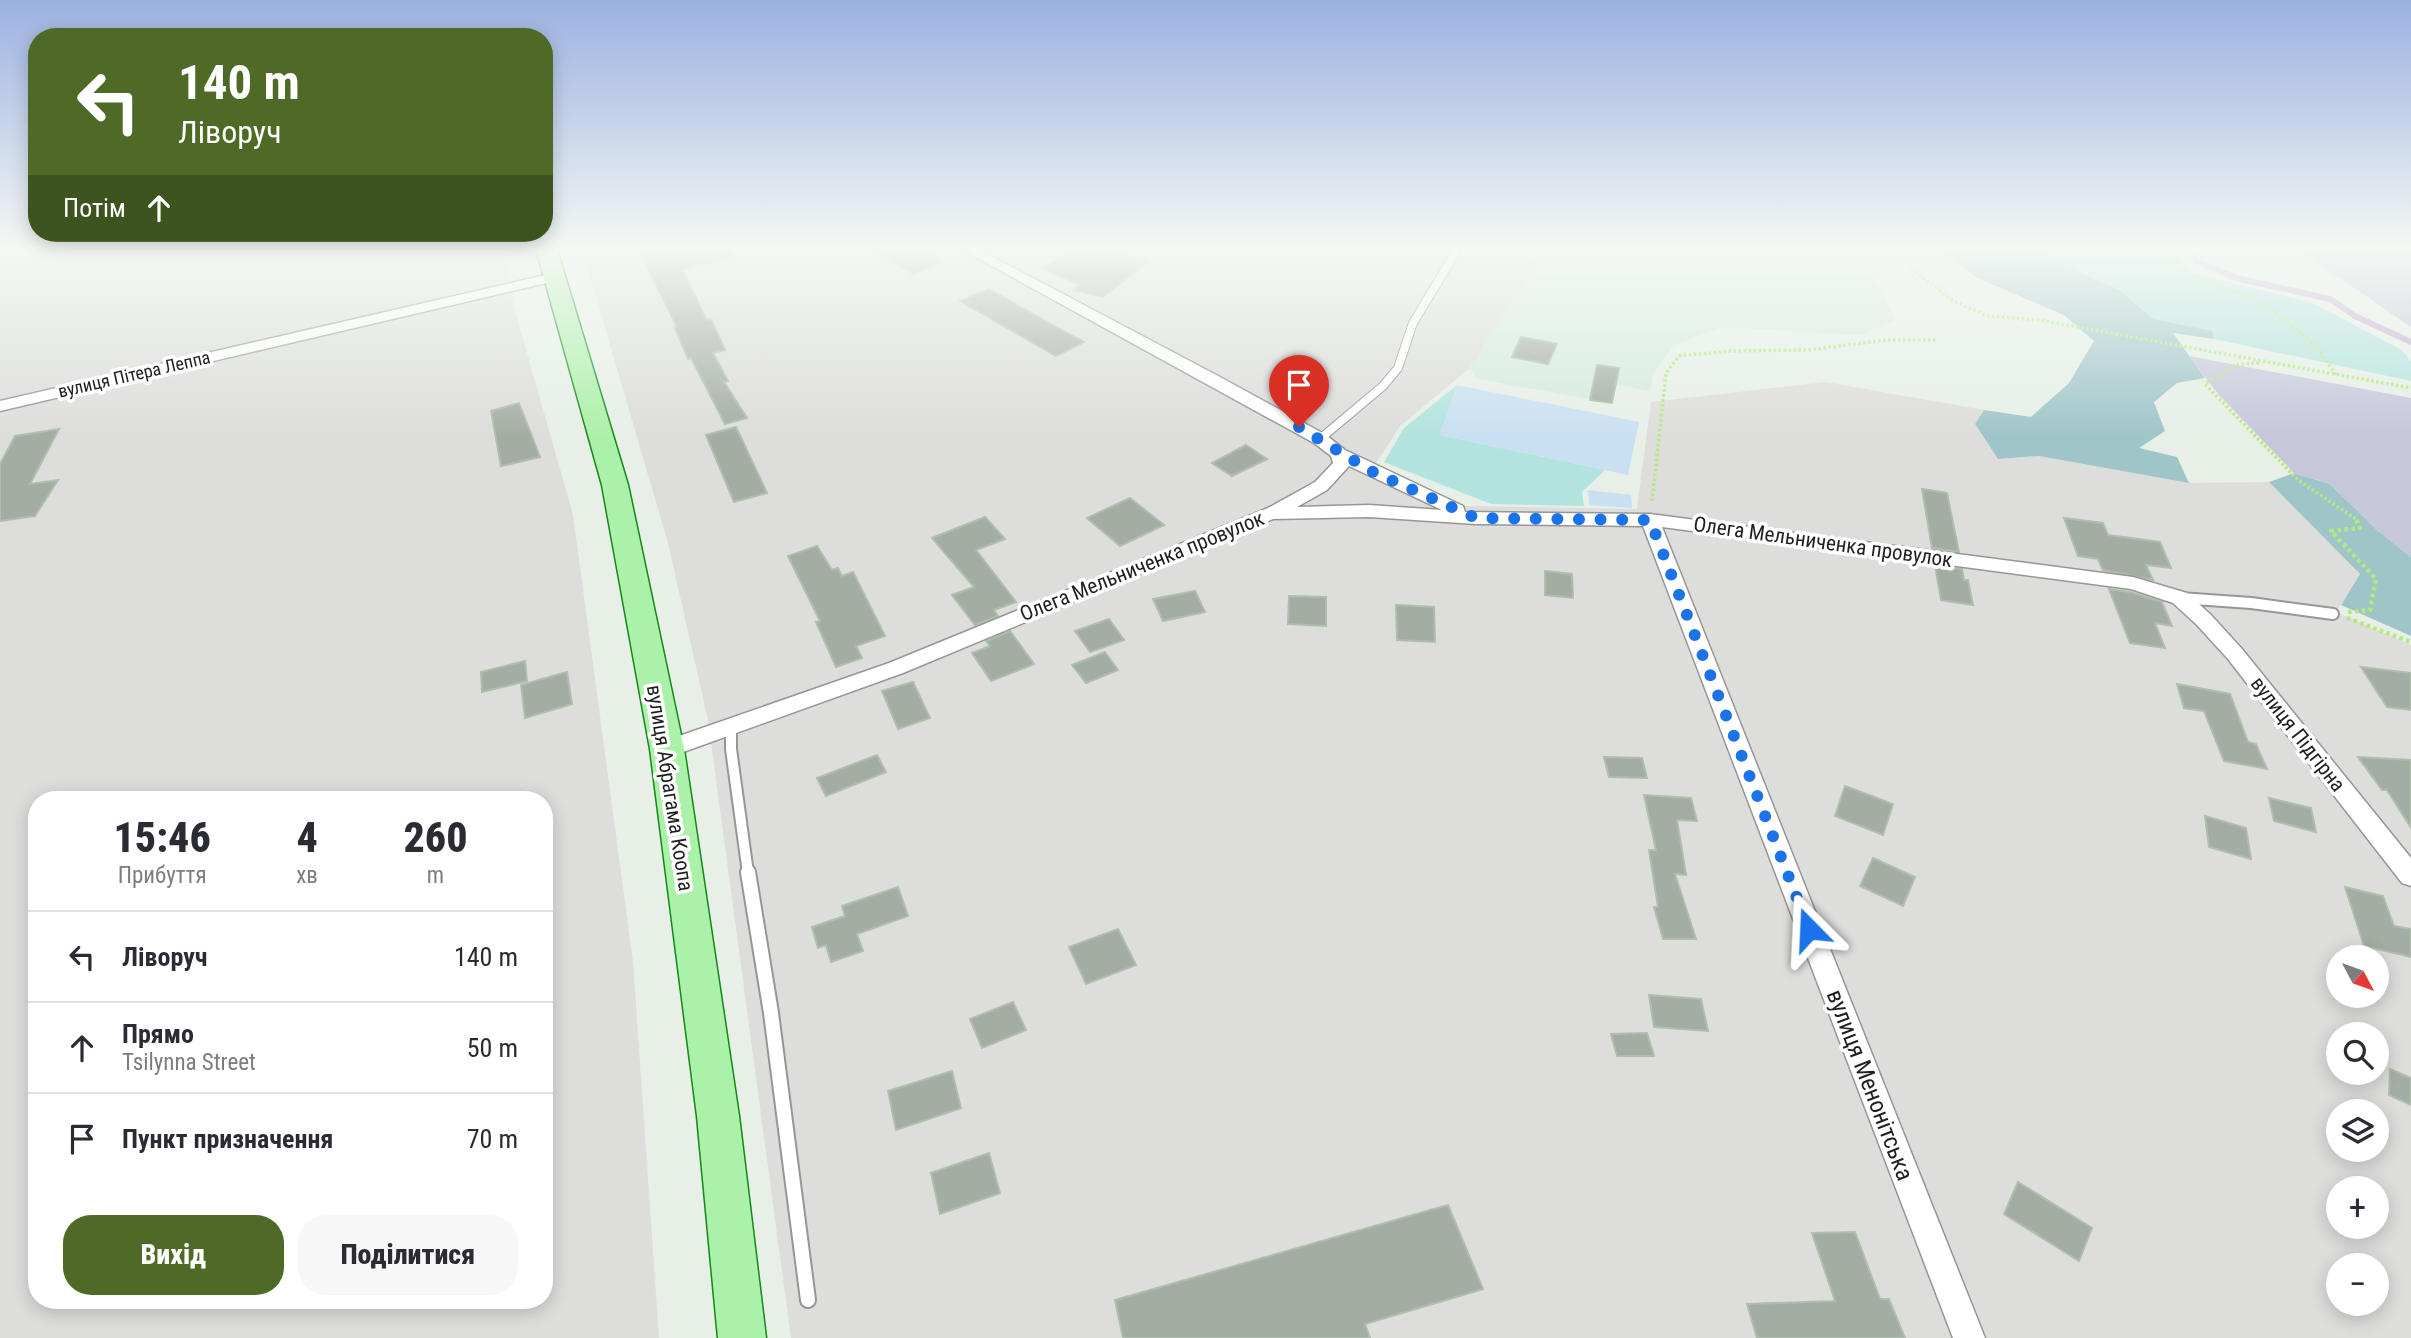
<!DOCTYPE html>
<html lang="uk">
<head>
<meta charset="utf-8">
<style>
	:root { --surface:#fff; --page:#f7f7f7; --text:#2b2b33; --muted:#7c7c81; --line:#e1e1e2; --accent:#4e6a26 }
	body { margin:0; font-family:"Roboto Condensed",sans-serif; background:var(--page); color:var(--text); height:100vh; display:flex; flex-direction:column; font-size:26px; white-space:nowrap }
	* { box-sizing:border-box; margin:0 }
	p { font-size:23px; color:var(--muted) }
	.icon { flex:none; width:38px; height:38px; fill:none; stroke:currentColor; stroke-width:2; stroke-linecap:round; stroke-linejoin:round }
	.map { position:relative; flex:1; overflow:hidden }
	.drawer { position:absolute; left:28px; top:791px; width:525px; height:518px; display:flex; flex-direction:column; background:var(--surface); border-radius:28px; box-shadow:0 4px 18px #0003 }
	.drawer>* { flex:none }
	.top-card { position:absolute; left:28px; top:28px; width:525px; height:214px; border-radius:28px; box-shadow:0 4px 18px #0003; background:#4e6a26; color:#fff; overflow:hidden }
	.needle { width:46px; rotate:131deg }
	.fabs { position:absolute; left:2326px; top:945px; display:grid; gap:14px }
	.fabs a { display:grid; place-items:center; width:63px; height:63px; border-radius:50%; background:var(--surface); box-shadow:0 4px 18px #0003; font-size:35px }
	.pin { position:absolute; display:grid; place-items:center; width:60px; height:60px; color:#fff; margin:-72px -30px; border-radius:50% 50% 50% 0; rotate:-45deg; box-shadow:0 0 7px #0007 }
	.pin .icon { rotate:45deg }
	.me { position:absolute; width:77px; margin:-38px; rotate:339deg; stroke-linejoin:round; filter:drop-shadow(0 0 5px #0008) }
	.turn { display:flex; align-items:center; gap:24px; height:147px; padding:0 35px; font-size:32px }
	.turn .icon { width:91px; height:91px; stroke-width:2.5 }
	.turn b { display:block; font-size:49px; line-height:60px }
	.then { display:flex; align-items:center; height:66px; padding:0 35px; background:#0003; gap:14px; font-size:26px }
	.eta { display:flex; justify-content:space-evenly; align-items:center; height:119px; text-align:center }
	.eta b { font-size:42px; font-weight:800; line-height:49px }
	.primary-button { display:flex; gap:14px; margin-top:auto; padding:14px 35px }
	.primary-button a { flex:1; height:80px; border-radius:28px; background:var(--accent); color:#fff; font-size:28px; font-weight:800; line-height:80px; text-align:center }
	.primary-button a+a { background:var(--page); color:var(--text) }
	ul { padding:0; list-style:none }
	li { display:flex; align-items:center; gap:21px; height:91px; padding:0 35px; border-top:2px solid var(--line) }
	li div { flex:1 }
	li b { display:block; font-size:26px }
	li em { font-style:normal }
	.map>svg:first-child { display:block }
</style>
</head>
<body>
<div class="map">
<svg width="2411" height="1338" viewBox="0 0 2411 1338">
	<rect width="100%" height="100%" fill="#e7efe7"/>
	<g fill="#dddddc" fill-rule="evenodd">
		<path d="M0,249H504L514,307L573,515L633,962L659,1338H0ZM37,800H544V1300H37Z"/>
		<path d="M582,249H1517L1537,265L1470,368L1400,426L1375,465L1466,506L1637,509L1651,402L1826,382L1984,410L1975,424L1998,459L2039,456L2189,483L2269,482L2360,574L2336,612L2411,645V1338H791L708,720L668,543ZM2338,957H2376V996H2338ZM2338,1034H2376V1073H2338ZM2338,1111H2376V1150H2338ZM2338,1188H2376V1227H2338ZM2338,1265H2376V1304H2338Z"/>
	</g>
	<path fill="#d4ebdf" d="M1517,249H1860L1895,320L1861,335L1721,327L1674,345L1653,374L1650,391L1616,385L1612,403L1477,379L1470,368L1537,266Z"/>
	<g fill="#b3e3de">
		<path d="M2037,249H2173L2191,273L2313,303L2400,349L2411,361V381L2214,339L2211,331L2153,319L2118,289L2060,264Z"/>
		<path d="M1457,385L1440,435L1605,470L1582,492L1584,506L1491,504L1384,462L1404,428Z"/>
	</g>
	<g fill="#a0c5c9">
		<path d="M1938,249H2037L2060,264L2118,289L2153,319L2212,331L2214,339L2173,333L2205,378L2177,383L2154,402L2165,431L2139,448L2177,457L2189,483L2039,456L1998,459L1975,424L1984,410L2031,417L2069,383L2094,341L2064,315L1977,278Z"/>
		<path d="M2294,473L2330,484L2377,530L2411,557V636L2341,605L2360,574L2269,482Z"/>
	</g>
	<g fill="#c6c7db">
		<path d="M2302,249H2411V327L2305,254Z"/>
		<path d="M2189,356L2411,398V557L2377,530L2330,484L2294,473L2219,395Z"/>
	</g>
	<g fill="#c9e0f3">
		<path d="M1457,385L1639,422L1628,475L1440,435Z"/>
		<path d="M1588,490L1631,495L1632,508L1589,505Z"/>
	</g>
	<g fill="none" stroke-linecap="round" stroke-linejoin="round">
		<path stroke="#c7acd7" stroke-width="6" d="M2189,249L2197,261L2236,278L2330,299L2355,316L2411,342"/>
	</g>
	<g fill="#a4ada3" stroke="#aebfab" stroke-width="2">
		<path d="M638,249H731L732,257L682,270L707,320L711,319L725,350L713,353L728,381L724,382L747,418L725,424L691,358L688,359L675,328L677,327Z"/>
		<path d="M871,249H935L932,257L942,263L913,274Z"/>
		<path d="M1080,249H1099L1147,263L1103,297L1074,290L1080,285L1041,268Z"/>
		<path d="M989,289L1049,323L1084,342L1056,356L960,301Z"/>
		<path d="M1521,337L1557,344L1548,364L1512,357Z"/>
		<path d="M1597,365L1619,368L1612,403L1590,400Z"/>
		<path d="M519,403L540,457L501,466L491,411Z"/>
		<path d="M736,427L767,493L734,502L706,435Z"/>
		<path d="M59,429L30,484L58,480L35,516L0,521V464L15,436Z"/>
		<path d="M1246,445L1267,459L1232,476L1212,463Z"/>
		<path d="M1922,489L1947,493L1959,552L1932,548Z"/>
		<path d="M1130,498L1164,525L1120,546L1087,518Z"/>
		<path d="M985,517L1005,539L976,550L1016,602L994,610L998,616L975,625L952,595L974,587L932,538Z"/>
		<path d="M2064,518L2103,523L2108,535L2160,542L2171,568L2146,565L2153,580L2103,570L2098,559L2078,556Z"/>
		<path d="M817,546L832,570L838,568L842,576L853,572L885,636L856,646L862,658L836,667L816,622L820,621L788,556Z"/>
		<path d="M1935,566L1962,569L1964,580H1968L1973,605L1941,600Z"/>
		<path d="M1545,571L1572,574L1573,598L1545,595Z"/>
		<path d="M2109,589L2130,592L2162,602L2172,626L2155,623L2165,648L2130,643Z"/>
		<path d="M1195,591L1205,612L1163,621L1153,599Z"/>
		<path d="M1289,596L1326,597V626L1288,624Z"/>
		<path d="M1396,605L1434,607L1435,642L1397,640Z"/>
		<path d="M1109,619L1124,640L1090,652L1075,631Z"/>
		<path d="M1010,631L1034,664L991,681L972,653L990,646L986,641Z"/>
		<path d="M1105,652L1118,670L1086,683L1072,665Z"/>
		<path d="M525,661L527,681L482,692L481,672Z"/>
		<path d="M2361,667L2411,673V710L2387,707Z"/>
		<path d="M567,672L572,704L525,718L521,685Z"/>
		<path d="M913,682L930,718L898,729L882,691Z"/>
		<path d="M2177,684L2230,694L2248,742L2256,744L2267,769L2224,761L2204,711L2184,708Z"/>
		<path d="M877,755L886,772L826,796L817,778Z"/>
		<path d="M1604,757L1642,758L1647,778L1609,777Z"/>
		<path d="M2358,757L2411,760V828L2387,790H2382Z"/>
		<path d="M1845,786L1893,804L1883,835L1835,816Z"/>
		<path d="M1644,795L1691,798L1697,821L1677,820L1686,875L1675,874L1696,939H1663L1654,907H1658L1649,850H1656Z"/>
		<path d="M2269,798L2311,808L2316,832L2274,821Z"/>
		<path d="M2205,816L2246,828L2251,859L2209,847Z"/>
		<path d="M1873,858L1915,877L1903,906L1860,886Z"/>
		<path d="M898,887L908,916L857,934L863,951L831,962L826,945L818,948L812,927L845,916L842,906Z"/>
		<path d="M2345,887L2383,896L2394,926L2411,929V957L2364,946Z"/>
		<path d="M1118,929L1136,965L1086,984L1069,947Z"/>
		<path d="M1649,995L1701,999L1708,1031L1654,1027Z"/>
		<path d="M1013,1002L1026,1030L982,1048L970,1019Z"/>
		<path d="M1647,1033L1654,1056H1617L1611,1034Z"/>
		<path d="M2390,1069L2411,1078V1105L2389,1095Z"/>
		<path d="M952,1071L961,1108L896,1130L888,1091Z"/>
		<path d="M989,1153L1000,1193L940,1214L931,1173Z"/>
		<path d="M2018,1182L2092,1228L2079,1261L2004,1214Z"/>
		<path d="M1448,1205L1483,1289L1365,1324L1370,1338H1123L1115,1300Z"/>
		<path d="M1855,1232L1880,1299H1889L1905,1338H1757L1747,1304L1835,1301L1812,1233Z"/>
	</g>
	<g fill="none" stroke-linecap="round" stroke-linejoin="round">
		<g stroke="#969696" stroke-width="10">
			<path id="lane-far2" d="M1320,439L1383,386L1398,368L1413,323L1456,252"/>
		</g>
		<g stroke="#969696" stroke-width="14">
			<g id="lane-far1">
				<path d="M2180,598L2251,603L2333,614"/>
				<path d="M731,727V749L748,873"/>
			</g>
		</g>
		<g stroke="#969696" stroke-width="18">
			<path id="lane" d="M748,872L771,1013L808,1300"/>
		</g>
		<g stroke="#969696" stroke-width="3">
			<g id="street">
				<path d="M961,249H978L1220,377L1326,435L1345,450L1463,506L1465,512L1650,514L2133,577L2187,593L2211,615L2242,649L2411,858V886L2402,883L2228,659L2197,625L2173,603L2131,589L1662,527L1985,1338H1953L1643,526L1476,524L1369,517L1273,519L903,673L675,755L667,757L659,755L656,749L659,743L889,663L1268,508L1315,482L1333,463L1331,456L1314,443ZM1349,466L1442,510L1369,505L1297,507L1327,490Z"/>
				<path d="M554,273L561,277L559,280L0,411V401Z"/>
			</g>
		</g>
		<g stroke="#128918" stroke-width="3">
			<path id="primary" d="M536,249H557L628,485L684,749L739,1116L766,1338H718L697,1116L650,749L602,485Z"/>
		</g>
		<g stroke="#b4ea7d" stroke-width="3.5" stroke-dasharray="2.5 2.5" stroke-linecap="butt">
			<path d="M1907,249L1911,268L1950,299L1986,316L2039,320L2411,388"/>
			<path d="M2108,249L2170,267L2263,303L2317,347L2336,375"/>
			<path d="M2259,363L2235,365L2205,384L2298,480L2356,519"/>
			<path d="M1652,501L1666,373L1679,356L1731,351L1807,350L1887,340H1937"/>
		</g>
		<g stroke="#b4ea7d" stroke-width="4.5" stroke-dasharray="3.5 3.5" stroke-linecap="butt">
			<path d="M2348,612L2370,610L2376,579L2331,531L2360,528L2355,517"/>
			<path d="M2347,618L2411,642"/>
		</g>
		<use href="#lane-far2" stroke="#fff" stroke-width="8"/>
		<use href="#lane-far1" stroke="#fff" stroke-width="10"/>
		<use href="#lane" stroke="#fff" stroke-width="14"/>
		<use href="#street" fill="#fff" fill-rule="evenodd"/>
		<use href="#primary" fill="#acf1a9" fill-rule="evenodd"/>
	</g>
	<linearGradient id="sky" x2="0" y2="1"><stop stop-color="#9bb1e1"/><stop offset="0.57" stop-color="#f4f8f4"/><stop offset="1" stop-color="#f4f8f4" stop-opacity="0"/></linearGradient>
	<rect width="2411" height="436" fill="url(#sky)"/>
	<g fill="none" stroke-linecap="round" stroke-linejoin="round">
		<path stroke="#1a73e8" stroke-width="12" stroke-dasharray="0 21.6" d="M1299,427L1371,471L1476,518L1650,520L1809,929"/>
	</g>
	<g text-anchor="middle" dominant-baseline="central" stroke-width="7" stroke-linejoin="round" paint-order="stroke">
		<g font-size="18" fill="#1f1f1f" stroke="#fff">
			<text transform="translate(134 374) rotate(-13)">вулиця Пітера Леппа</text>
		</g>
		<g font-size="21" fill="#1f1f1f" stroke="#fff">
			<text transform="translate(1823 542) rotate(8)">Олега Мельниченка провулок</text>
			<text transform="translate(1142 566) rotate(-22)">Олега Мельниченка провулок</text>
			<text transform="translate(2298 734) rotate(52)">вулиця Підгірна</text>
			<text transform="translate(670 788) rotate(81)">вулиця Абрагама Коопа</text>
		</g>
		<g font-size="24" fill="#1f1f1f" stroke="#fff">
			<text transform="translate(1870 1085) rotate(69)">вулиця Менонітська</text>
		</g>
	</g>
</svg>
<div class="fabs">
<a><svg class="needle" viewBox="-14 -14 28 28"><path d="M0-13l5 13h-10z" fill="#e53935"/><path d="M0 13l5-13h-10z" fill="#7c7c81"/></svg></a>
<a><svg class="icon" aria-label="search" viewBox="0 0 24 24"><circle cx="10" cy="10" r="6"/><path d="M15 15l6 6"/></svg></a>
<a><svg class="icon" aria-label="layers" viewBox="0 0 24 24"><path d="M12 4l9 5-9 5-9-5zM3 14l9 5 9-5"/></svg></a>
<a>+</a>
<a>−</a>
</div>
<div class="pin" style="left:1299px;top:427px;background:#d93025"><svg class="icon" aria-label="arrive" viewBox="0 0 24 24"><path d="M6 21V4h12l-3 4 3 4H6"/></svg></div>
<svg class="me" style="left:1809px;top:929px" viewBox="-20 -20 40 40"><path d="M0-17L14 15 0 8-14 15z" fill="#1a73e8" stroke="#fff" stroke-width="4"/></svg>
<div class="top-card">
<div class="turn"><svg class="icon" aria-label="left" viewBox="0 0 24 24"><path d="M17 20v-9H6M10 6l-5 5 5 5"/></svg><div><b>140 m</b>Ліворуч</div></div>
<div class="then">Потім<svg class="icon" aria-label="ahead" viewBox="0 0 24 24"><path d="M12 20V5M6 11l6-6 6 6"/></svg></div>
</div>
<section class="drawer">
<div class="eta">
<div><b>15:46</b><p>Прибуття</p></div>
<div><b>4</b><p>хв</p></div>
<div><b>260</b><p>m</p></div>
</div>
<ul>
<li><svg class="icon" aria-label="left" viewBox="0 0 24 24"><path d="M17 20v-9H6M10 6l-5 5 5 5"/></svg><div><b>Ліворуч</b></div><em>140 m</em></li>
<li><svg class="icon" aria-label="ahead" viewBox="0 0 24 24"><path d="M12 20V5M6 11l6-6 6 6"/></svg><div><b>Прямо</b><p>Tsilynna Street</p></div><em>50 m</em></li>
<li><svg class="icon" aria-label="arrive" viewBox="0 0 24 24"><path d="M6 21V4h12l-3 4 3 4H6"/></svg><div><b>Пункт призначення</b></div><em>70 m</em></li>
</ul>
<div class="primary-button"><a>Вихід</a><a>Поділитися</a></div>
</section>
</div>
</body>
</html>
